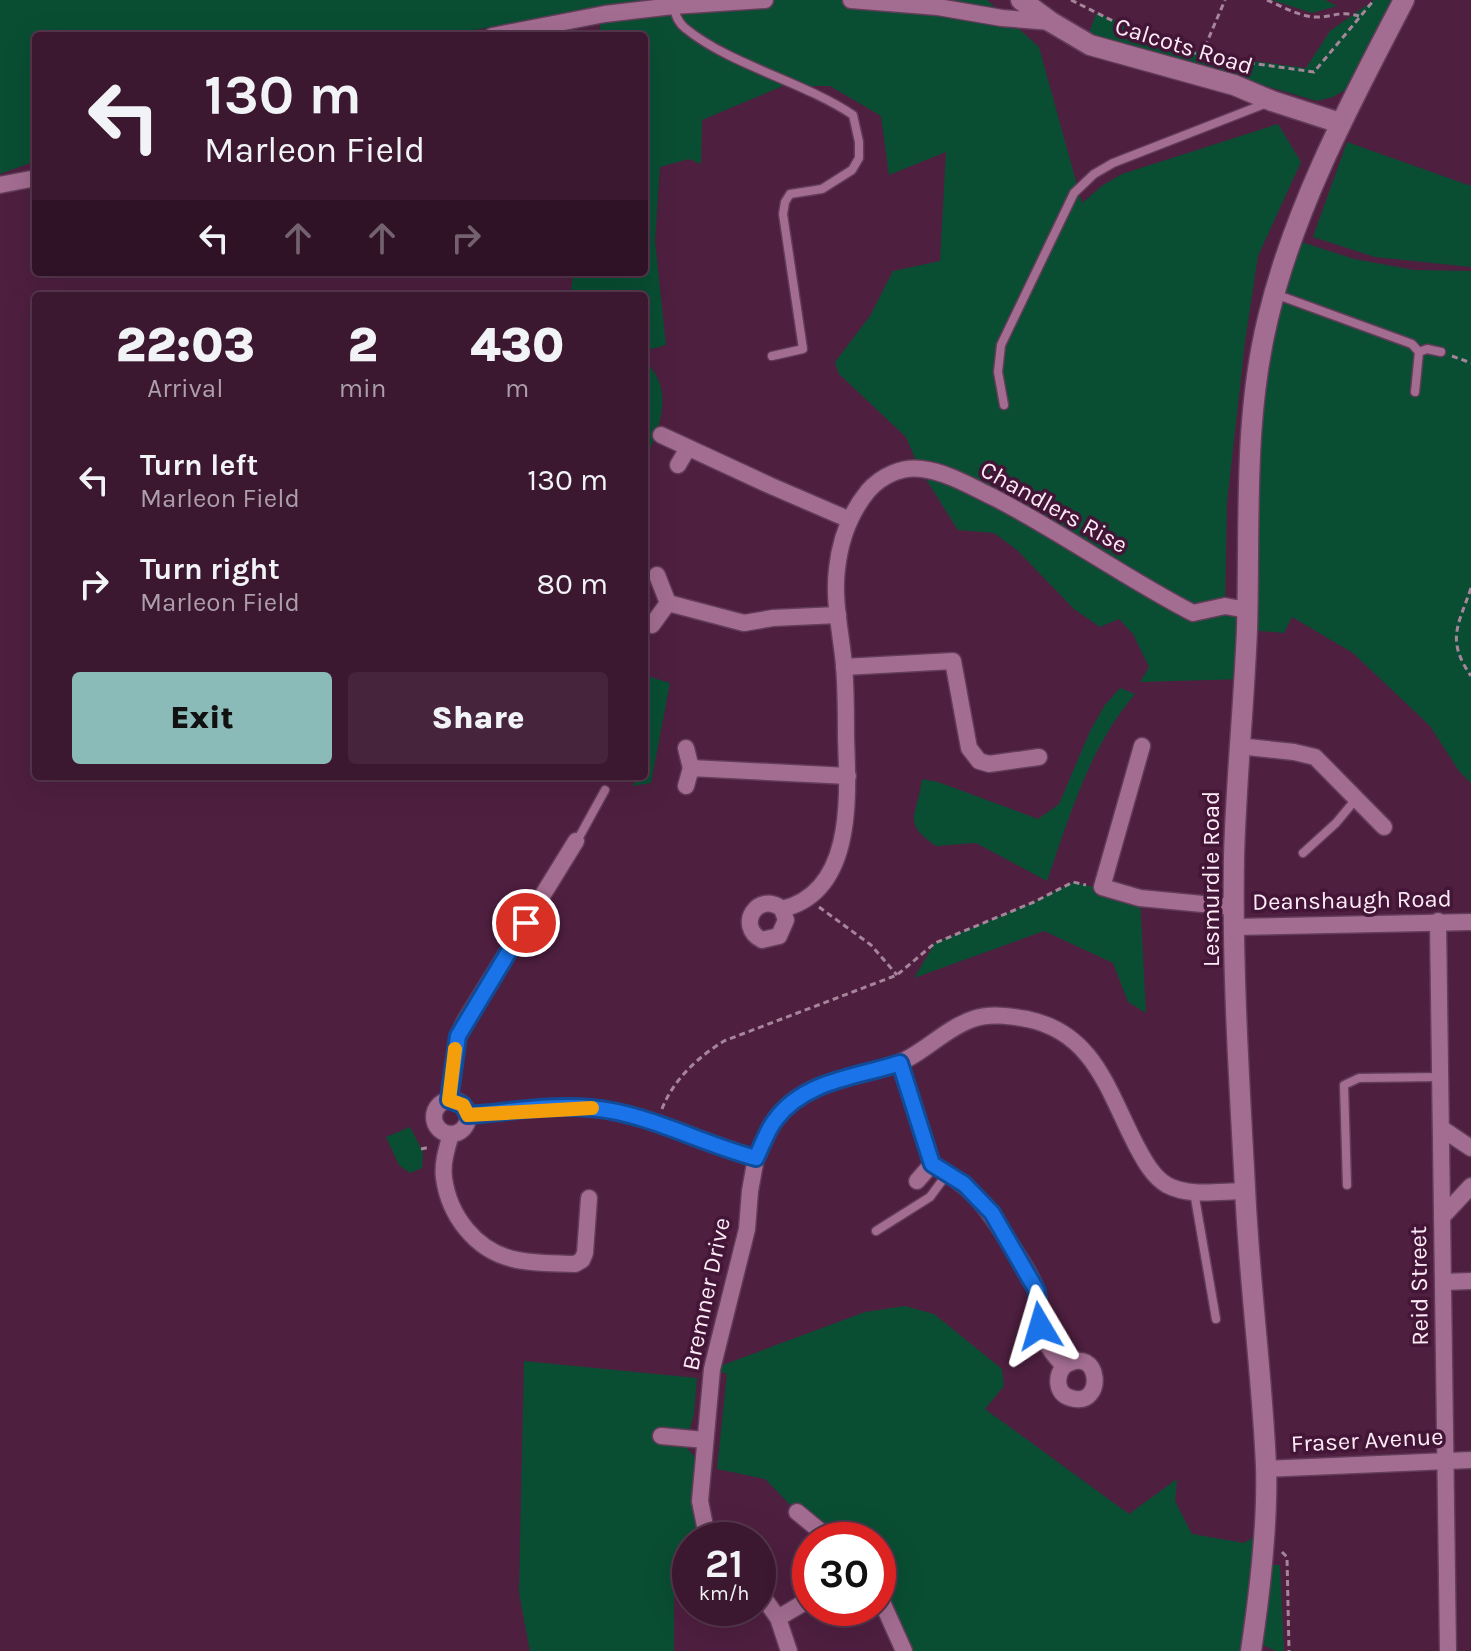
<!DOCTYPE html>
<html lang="en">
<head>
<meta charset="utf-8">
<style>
	:root { --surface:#3b1730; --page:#46243c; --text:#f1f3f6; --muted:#ac9fab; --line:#54364c; --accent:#8bbbb9 }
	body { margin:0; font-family:Karla,sans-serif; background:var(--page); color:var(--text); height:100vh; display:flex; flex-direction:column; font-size:30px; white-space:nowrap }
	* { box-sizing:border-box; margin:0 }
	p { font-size:26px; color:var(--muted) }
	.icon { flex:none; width:44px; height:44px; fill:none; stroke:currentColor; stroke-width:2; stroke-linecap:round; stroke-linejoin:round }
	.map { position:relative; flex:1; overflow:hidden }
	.details { position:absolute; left:32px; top:292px; width:616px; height:488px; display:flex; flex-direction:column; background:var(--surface); border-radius:8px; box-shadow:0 8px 32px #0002,0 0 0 2px var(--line) }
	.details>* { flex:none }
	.banner { position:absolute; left:32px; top:32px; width:616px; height:244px; border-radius:8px; box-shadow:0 8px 32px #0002,0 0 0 2px var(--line); background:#3b1730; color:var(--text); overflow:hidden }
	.speed { position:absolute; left:672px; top:1522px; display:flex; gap:16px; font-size:40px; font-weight:700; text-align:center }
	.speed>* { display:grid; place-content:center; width:104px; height:104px; border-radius:50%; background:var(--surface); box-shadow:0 8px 32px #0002,0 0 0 2px var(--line); line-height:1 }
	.speed small { font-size:20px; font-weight:400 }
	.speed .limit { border:12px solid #d22; background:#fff; color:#111 }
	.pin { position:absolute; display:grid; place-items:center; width:68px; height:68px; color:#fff; margin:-34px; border:4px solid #fff; border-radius:50%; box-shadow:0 2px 8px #0007 }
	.me { position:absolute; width:88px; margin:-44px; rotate:353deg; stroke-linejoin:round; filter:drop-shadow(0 0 6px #0008) }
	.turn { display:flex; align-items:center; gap:28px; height:168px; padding:0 40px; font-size:36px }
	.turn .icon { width:104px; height:104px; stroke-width:2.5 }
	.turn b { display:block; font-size:56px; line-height:68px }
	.lanes { display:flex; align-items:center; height:76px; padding:0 40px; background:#0003; justify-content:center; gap:40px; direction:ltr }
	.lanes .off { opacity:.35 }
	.eta { display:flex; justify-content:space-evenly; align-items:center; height:136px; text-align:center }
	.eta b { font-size:48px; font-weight:800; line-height:56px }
	.button { display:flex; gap:16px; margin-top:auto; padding:16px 40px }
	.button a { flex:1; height:92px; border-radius:8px; background:var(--accent); color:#111; font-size:32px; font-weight:800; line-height:92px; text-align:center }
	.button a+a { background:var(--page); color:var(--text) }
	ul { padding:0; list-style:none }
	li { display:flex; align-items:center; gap:24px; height:104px; padding:0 40px }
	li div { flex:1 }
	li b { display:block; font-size:30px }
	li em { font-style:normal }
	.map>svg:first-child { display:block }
</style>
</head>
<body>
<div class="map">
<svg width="1471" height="1651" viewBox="0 0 1471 1651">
	<rect width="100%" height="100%" fill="#4f1f40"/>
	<g fill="#094e33">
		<path d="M0,0H684L627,4L439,36H36V161L0,174Z"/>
		<path d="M765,0H987L1039,47L1082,203L1103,185L1122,174L1278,124L1301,162L1258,256L1245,342L1227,503L1225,605L1246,610L1248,460L1289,238L1354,259L1414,270L1471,271V783L1459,771L1430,726L1353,653L1292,617L1284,633L1247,630L1243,679L1140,682L1149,667L1133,634L1119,619L1100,627L1074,609L1017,550L994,533L958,530L919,468L906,437L839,374L835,362L870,316L893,271L940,261L946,152L889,175L881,116L830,86H783L702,120L701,164L689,159L660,167L655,241L666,345L644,351V296H571L573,272H644V36H599L601,19Z"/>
		<path d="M1272,0H1325L1337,6L1312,13Z"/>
		<path d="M1374,0H1395L1347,89L1333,97L1317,101L1089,34L1096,13L1205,55L1306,68L1330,31Z"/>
		<path d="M1347,142L1471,186V267L1375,257L1313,237Z"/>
		<path d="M644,357C649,365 657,375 660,384C668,412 654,439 644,464Z"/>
		<path d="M644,675L670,683L651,783L633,786L636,776H644Z"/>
		<path d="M1120,688L1135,694C1089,748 1070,815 1047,881L976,843L936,846C900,821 918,816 922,779L938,782L1038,819L1059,804L1091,729L1105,705Z"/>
		<path d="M1073,882L1140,898L1146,1013L1128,1002L1113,963L1044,931L914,978L935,943L1034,902Z"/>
		<path d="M410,1127L423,1152L422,1168L410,1173L399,1165L386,1137Z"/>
		<path d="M905,1306L934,1314L1002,1369L1004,1386L985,1409L1129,1514L1177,1479L1175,1501L1192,1534L1244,1543L1264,1531L1251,1651H904L878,1593V1540H831L797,1512L765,1479L717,1469L727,1374L712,1369L865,1312Z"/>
		<path d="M524,1361L697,1378L694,1414L685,1446L694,1456L696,1463L704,1540H690V1572L674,1582V1651H530L519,1593Z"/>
		<path d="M1273,1565H1280L1284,1651H1276L1263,1645L1261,1638Z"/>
	</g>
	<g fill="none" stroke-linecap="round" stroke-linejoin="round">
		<g stroke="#623c58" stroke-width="11">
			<g id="service">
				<path d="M673,7C676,15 678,23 685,28C730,65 802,81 853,115L859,142V158L852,170L822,189L790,194L785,202L783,214L803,349L772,356"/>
				<path d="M1275,294L1412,344L1419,352L1415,392"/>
				<path d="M1419,352L1427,349L1441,352"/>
				<path d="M1004,405L998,372L1001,345L1074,193L1094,174L1113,163L1267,103"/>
				<path d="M577,841L605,790"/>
				<path d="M1303,853L1336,823L1356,799"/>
				<path d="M1347,1185L1344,1085L1359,1078L1441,1077"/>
				<path d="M1194,1192L1216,1319"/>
				<path d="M876,1231L930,1197L947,1174"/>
			</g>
		</g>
		<g stroke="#623c58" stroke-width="19">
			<g id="minor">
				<path d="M851,0L938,7L1002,18L1051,22"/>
				<path d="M492,36L605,14L673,6L765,0"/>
				<path d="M0,185L36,178"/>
				<path d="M661,435L769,485L850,520"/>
				<path d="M678,465L688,448"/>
				<path d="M657,575L668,603"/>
				<path d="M652,625L668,603L744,623L773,618L838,615"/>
				<path d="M844,667L953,661L969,748L979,761L989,764L1039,757"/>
				<path d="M1142,746L1102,887L1140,898L1234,907"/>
				<path d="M1238,746L1294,752L1315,757L1384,827"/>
				<path d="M686,748L691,768"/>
				<path d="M686,786L691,768L848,776"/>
				<path d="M782,909L786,920L779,936L762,940C735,926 758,890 782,909C855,892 848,795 846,738C846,714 846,689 844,665C841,633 833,600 837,569C840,541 850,513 868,491C881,476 902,466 922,469C947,472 972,487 995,498C1063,533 1125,578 1193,613L1225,606L1247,610"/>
				<path d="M1438,921L1448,1651"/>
				<path d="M1234,927L1471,922"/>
				<path d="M900,1063L932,1164C978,1191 984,1205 1013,1248C1021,1261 1033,1277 1037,1292C1046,1328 1034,1335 1064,1366C1101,1342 1106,1409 1071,1398C1056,1394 1055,1377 1064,1366"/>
				<circle cx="451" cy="1117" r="17"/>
				<path d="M449,1100L458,1036L465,1021L576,841"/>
				<path d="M468,1115C508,1112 551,1104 591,1108C648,1113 701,1143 756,1158C762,1146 767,1132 775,1120C801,1081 853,1078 894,1065C922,1055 944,1029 973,1019C990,1013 1010,1016 1027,1019C1095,1033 1108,1092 1137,1147C1144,1160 1153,1177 1167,1185C1189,1197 1220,1191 1245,1191"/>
				<path d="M1441,1128L1471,1148"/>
				<path d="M451,1134C447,1148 442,1163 444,1178C449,1215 475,1250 513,1259C532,1264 555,1263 575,1264L582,1260L585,1253L589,1198"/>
				<path d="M917,1181L932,1164"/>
				<path d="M1442,1217L1471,1186"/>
				<path d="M1444,1282L1471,1281"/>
				<path d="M661,1436L705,1440"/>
				<path d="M1266,1469L1471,1460"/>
				<path d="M797,1512L831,1540"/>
				<path d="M712,1540L706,1531L700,1501L712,1369L747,1229L750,1191L756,1158"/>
				<path d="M758,1590L778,1618L789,1651"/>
				<path d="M878,1593L904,1651"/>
				<path d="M778,1618L810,1599"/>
			</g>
		</g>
		<g stroke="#623c58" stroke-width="23">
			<g id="tertiary">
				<path d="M1021,0L1051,22L1090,45L1234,85L1272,101L1340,123"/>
				<path d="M1251,1651C1260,1591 1268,1526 1266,1466C1262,1373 1249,1280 1245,1187C1239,1078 1232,967 1234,857C1236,781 1244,705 1247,629C1250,525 1243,420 1268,318C1295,205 1351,102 1404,0"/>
			</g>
		</g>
		<g stroke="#a6859b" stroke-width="3" stroke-dasharray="6 4" stroke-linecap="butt">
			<path d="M1071,0L1111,20L1201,56L1314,72L1374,0"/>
			<path d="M1267,0C1281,6 1298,16 1315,17C1333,18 1337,10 1359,16"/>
			<path d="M1201,56L1225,0"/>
			<path d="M1452,356L1471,363"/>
			<path d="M1471,588C1458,626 1446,640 1471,676"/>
			<path d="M819,907L871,945L897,975"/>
			<path d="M662,1109C673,1080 698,1057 724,1041L897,975L935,943L1034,902L1073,882L1086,885"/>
			<path d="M421,1149L430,1147"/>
			<path d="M1282,1552L1287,1557L1289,1651"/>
		</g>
		<use href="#service" stroke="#a36d91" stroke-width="8"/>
		<use href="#minor" stroke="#a36d91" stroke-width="16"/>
		<use href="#tertiary" stroke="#a36d91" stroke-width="20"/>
	</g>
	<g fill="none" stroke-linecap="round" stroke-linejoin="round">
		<g stroke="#114b97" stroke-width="20">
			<path id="route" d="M526,923L458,1036L449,1100L463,1105L468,1115C508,1112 551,1104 591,1108C648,1113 701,1144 756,1158C762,1146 767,1130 776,1119C805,1080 858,1077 900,1063L932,1164L964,1184L992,1213L1037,1291L1040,1326"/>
		</g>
		<use href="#route" stroke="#1a73e8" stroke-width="14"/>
		<path stroke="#f59e0b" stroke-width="14" d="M455,1049L449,1100L463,1105L468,1115L592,1108"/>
	</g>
	<g text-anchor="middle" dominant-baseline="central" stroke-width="7" stroke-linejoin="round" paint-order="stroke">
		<g font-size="24" fill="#fceaf5" stroke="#431536">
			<text transform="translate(1184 46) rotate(17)">Calcots Road</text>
			<text transform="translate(1054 507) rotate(29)">Chandlers Rise</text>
			<text transform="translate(1211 879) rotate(-90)">Lesmurdie Road</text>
			<text transform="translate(1352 900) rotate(-1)">Deanshaugh Road</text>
			<text transform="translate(1419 1286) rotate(-91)">Reid Street</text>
			<text transform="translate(706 1294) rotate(-78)">Bremner Drive</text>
			<text transform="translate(1367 1440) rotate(-3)">Fraser Avenue</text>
		</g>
	</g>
</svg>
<div class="speed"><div>21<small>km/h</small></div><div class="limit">30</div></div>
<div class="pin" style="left:526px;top:923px;background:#d93025"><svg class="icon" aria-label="arrive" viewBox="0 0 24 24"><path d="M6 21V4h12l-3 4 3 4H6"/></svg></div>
<svg class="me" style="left:1040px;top:1326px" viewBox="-20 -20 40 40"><path d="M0-17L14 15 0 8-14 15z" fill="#1a73e8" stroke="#fff" stroke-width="4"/></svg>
<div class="banner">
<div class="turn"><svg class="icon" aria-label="left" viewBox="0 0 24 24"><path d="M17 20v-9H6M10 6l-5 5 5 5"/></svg><div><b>130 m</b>Marleon Field</div></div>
<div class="lanes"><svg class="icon" aria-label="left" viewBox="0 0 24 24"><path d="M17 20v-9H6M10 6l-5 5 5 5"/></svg><svg class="icon off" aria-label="ahead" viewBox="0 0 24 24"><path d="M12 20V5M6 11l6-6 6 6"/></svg><svg class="icon off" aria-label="ahead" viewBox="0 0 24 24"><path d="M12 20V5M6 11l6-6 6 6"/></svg><svg class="icon off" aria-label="right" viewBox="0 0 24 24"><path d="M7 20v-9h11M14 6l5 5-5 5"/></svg></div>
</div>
<section class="details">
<div class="eta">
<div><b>22:03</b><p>Arrival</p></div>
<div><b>2</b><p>min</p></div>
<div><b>430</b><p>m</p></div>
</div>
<ul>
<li><svg class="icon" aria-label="left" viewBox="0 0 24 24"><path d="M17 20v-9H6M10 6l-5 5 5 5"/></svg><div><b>Turn left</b><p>Marleon Field</p></div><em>130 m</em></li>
<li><svg class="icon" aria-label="right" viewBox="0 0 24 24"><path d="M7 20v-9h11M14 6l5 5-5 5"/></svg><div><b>Turn right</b><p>Marleon Field</p></div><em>80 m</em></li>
</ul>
<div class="button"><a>Exit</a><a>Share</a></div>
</section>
</div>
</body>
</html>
